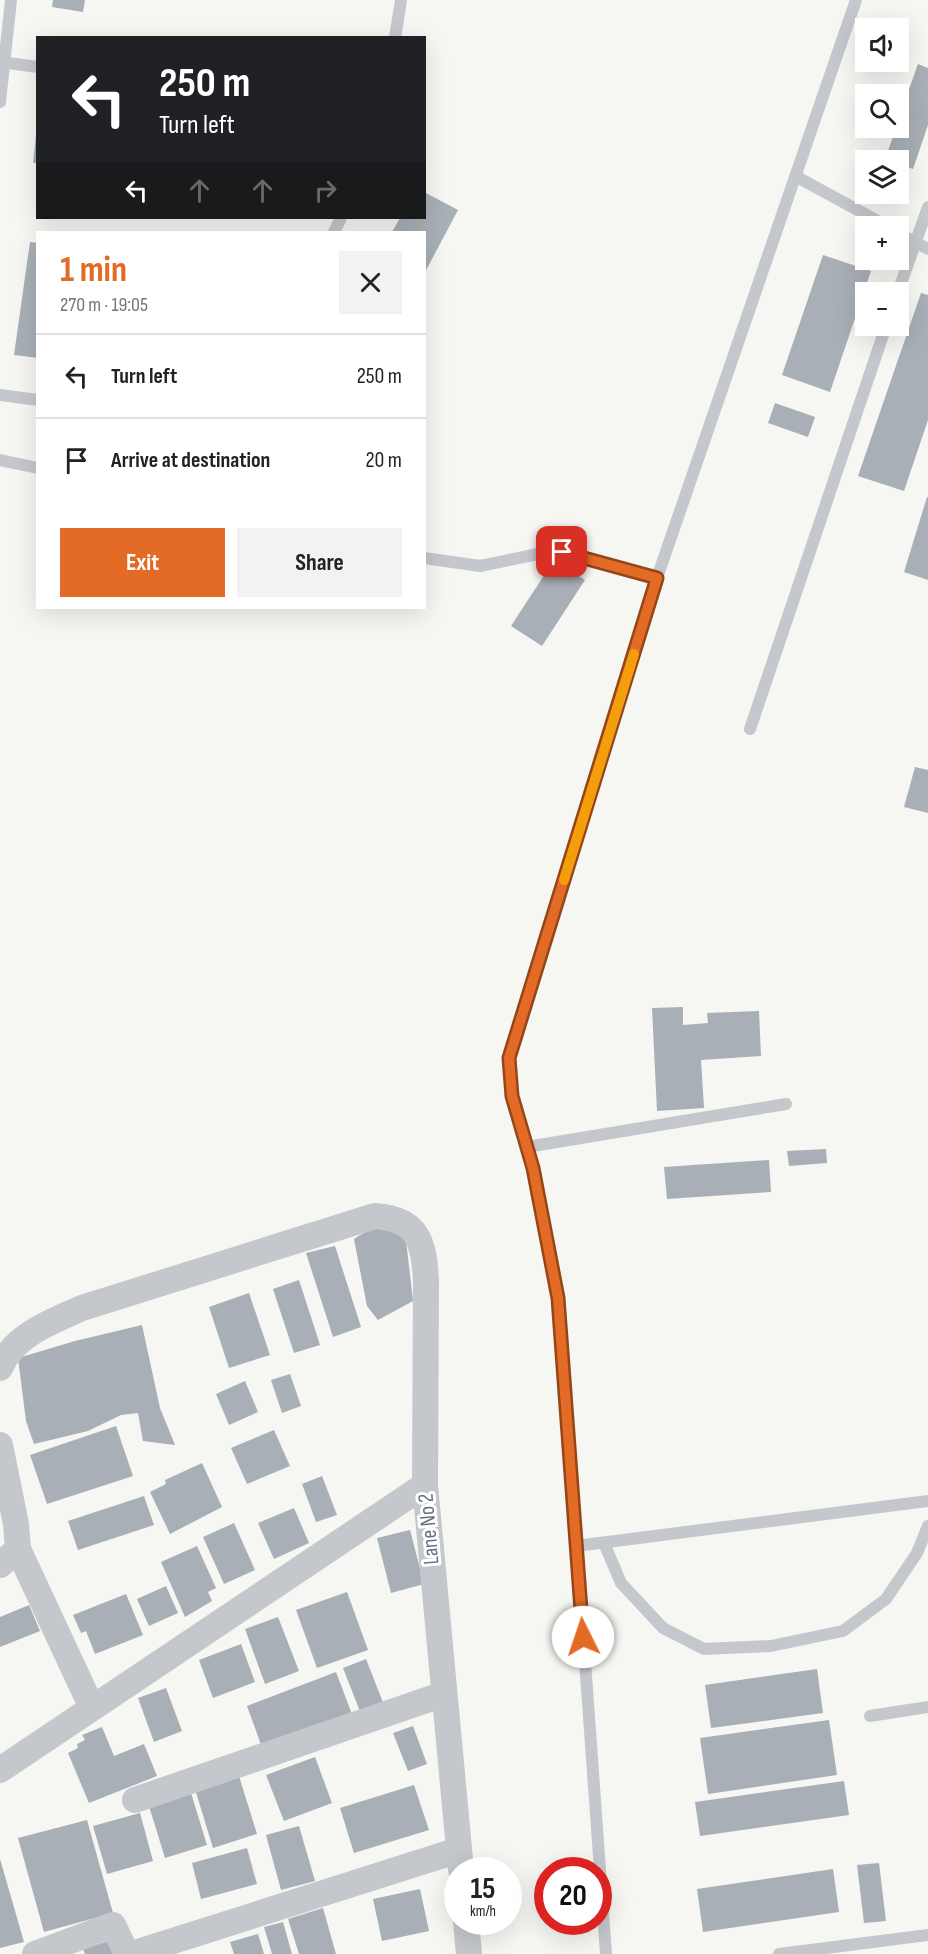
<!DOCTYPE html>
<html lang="en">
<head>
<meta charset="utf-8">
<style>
	:root { --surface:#fff; --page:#f2f2f2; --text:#222; --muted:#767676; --line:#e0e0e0; --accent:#e36b26 }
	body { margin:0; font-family:"Sofia Sans Condensed",sans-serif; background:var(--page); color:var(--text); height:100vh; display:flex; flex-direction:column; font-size:22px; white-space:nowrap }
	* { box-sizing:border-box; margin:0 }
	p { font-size:20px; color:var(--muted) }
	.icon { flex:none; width:33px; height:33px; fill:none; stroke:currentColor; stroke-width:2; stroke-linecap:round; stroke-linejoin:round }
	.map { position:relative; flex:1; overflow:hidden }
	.side { position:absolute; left:36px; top:231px; width:390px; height:378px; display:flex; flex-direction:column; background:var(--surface); border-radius:0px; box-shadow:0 6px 24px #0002 }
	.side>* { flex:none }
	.guide { position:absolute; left:36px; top:36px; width:390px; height:183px; border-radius:0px; box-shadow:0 6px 24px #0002; background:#202124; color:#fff; overflow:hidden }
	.controls { position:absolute; left:855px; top:18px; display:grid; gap:12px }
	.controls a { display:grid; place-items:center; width:54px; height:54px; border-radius:0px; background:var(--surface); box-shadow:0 6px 24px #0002; font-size:30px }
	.speed { position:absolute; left:444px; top:1857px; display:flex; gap:12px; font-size:30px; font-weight:700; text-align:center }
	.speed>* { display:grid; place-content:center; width:78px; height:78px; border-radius:50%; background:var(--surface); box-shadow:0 6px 24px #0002; line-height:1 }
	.speed small { font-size:15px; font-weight:400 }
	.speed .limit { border:9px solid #d22; background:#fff; color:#111 }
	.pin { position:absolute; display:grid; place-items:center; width:51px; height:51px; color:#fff; margin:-26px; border-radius:12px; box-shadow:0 3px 9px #0006 }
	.me { position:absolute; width:66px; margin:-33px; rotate:356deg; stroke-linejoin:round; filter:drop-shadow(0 0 4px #0008) }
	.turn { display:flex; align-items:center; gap:21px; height:126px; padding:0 24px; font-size:27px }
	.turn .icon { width:78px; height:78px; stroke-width:2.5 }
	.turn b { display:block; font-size:42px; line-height:51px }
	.lanes { display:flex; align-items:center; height:57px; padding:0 24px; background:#0003; justify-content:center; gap:30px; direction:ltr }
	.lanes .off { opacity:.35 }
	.round { display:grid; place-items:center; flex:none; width:63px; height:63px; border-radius:0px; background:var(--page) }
	.summary { display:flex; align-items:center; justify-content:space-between; height:102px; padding:0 24px }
	h1 { font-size:36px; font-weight:700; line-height:45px; color:var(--accent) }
	.cta { display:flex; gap:12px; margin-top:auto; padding:12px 24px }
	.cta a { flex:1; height:69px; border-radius:0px; background:var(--accent); color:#fff; font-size:24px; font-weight:700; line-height:69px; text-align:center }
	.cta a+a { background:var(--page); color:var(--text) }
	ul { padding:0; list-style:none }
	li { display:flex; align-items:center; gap:18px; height:84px; padding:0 24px; border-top:2px solid var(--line) }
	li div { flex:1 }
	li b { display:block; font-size:22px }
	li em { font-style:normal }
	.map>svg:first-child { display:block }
</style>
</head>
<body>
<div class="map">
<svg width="928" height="1954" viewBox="0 0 928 1954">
	<rect width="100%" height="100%" fill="#f6f6f3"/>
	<g fill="#a8afb6">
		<path d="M53,0H85L83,12L52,7Z"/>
		<path d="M918,64L928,68V125L913,169L898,164V160L885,159L896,128H898V120Z"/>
		<path d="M36,135H38V163H33Z"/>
		<path d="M424,192L458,210L424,274V232H392L400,218H424Z"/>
		<path d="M30,242L38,243V358L14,355Z"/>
		<path d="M823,255L871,271L830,392L782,375Z"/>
		<path d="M921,293L928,295V420L904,491L858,476Z"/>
		<path d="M775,403L815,417L808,437L768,423Z"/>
		<path d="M927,497H928V580L904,572Z"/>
		<path d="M554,560L585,580L542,646L511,626Z"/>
		<path d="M915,767L928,770V813L904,807Z"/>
		<path d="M683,1007V1025L708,1023L707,1013L759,1011L761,1056L701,1060L704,1108L657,1111L652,1008Z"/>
		<path d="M826,1149L827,1163L789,1166L787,1151Z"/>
		<path d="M769,1160L771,1192L667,1199L664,1167Z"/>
		<path d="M379,1223H404L413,1301L378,1320L367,1306L354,1239Z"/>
		<path d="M335,1246L361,1327L333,1337L306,1253Z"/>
		<path d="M299,1280L320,1345L294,1353L273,1289Z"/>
		<path d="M249,1293L270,1355L229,1368L209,1307Z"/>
		<path d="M142,1325L160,1408L175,1445L143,1441L138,1413L121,1415L88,1431L34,1444L26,1421L18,1358L75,1341Z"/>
		<path d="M290,1374L301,1406L282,1413L271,1380Z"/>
		<path d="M245,1381L258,1412L229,1425L216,1394Z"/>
		<path d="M116,1426L133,1476L47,1504L30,1455Z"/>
		<path d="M274,1430L290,1466L247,1484L231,1448Z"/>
		<path d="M202,1463L222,1507L170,1534L150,1492L166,1484L165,1480Z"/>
		<path d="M322,1476L337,1515L316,1522L302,1484Z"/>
		<path d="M144,1496L154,1525L78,1550L68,1521Z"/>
		<path d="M294,1508L309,1543L274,1559L258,1523Z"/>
		<path d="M234,1523L255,1570L224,1584L203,1537Z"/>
		<path d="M410,1530L424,1584L391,1593L377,1538Z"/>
		<path d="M197,1546L216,1588L208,1592L212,1601L185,1617L161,1562Z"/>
		<path d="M166,1586L178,1613L149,1626L137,1599Z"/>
		<path d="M347,1592L368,1650L317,1668L296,1610Z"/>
		<path d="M126,1594L143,1635L95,1654L86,1631L81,1633L73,1615Z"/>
		<path d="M29,1605L40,1631L0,1647V1617Z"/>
		<path d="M278,1617L299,1671L265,1684L245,1629Z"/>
		<path d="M241,1644L255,1682L213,1698L199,1660Z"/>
		<path d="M366,1659L386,1710L363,1719L343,1668Z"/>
		<path d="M817,1669L823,1713L711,1728L705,1685Z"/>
		<path d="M336,1672L353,1717L263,1750L247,1706Z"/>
		<path d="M166,1688L182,1731L154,1742L138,1698Z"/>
		<path d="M829,1720L837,1775L708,1794L700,1738Z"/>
		<path d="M413,1726L427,1764L408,1771L393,1733Z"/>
		<path d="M102,1727L114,1756L144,1744L157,1776L89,1803L68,1753L78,1748L77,1744L85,1740L82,1735Z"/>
		<path d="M315,1757L332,1803L284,1821L266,1775Z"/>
		<path d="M239,1776L257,1834L213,1848L195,1789Z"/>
		<path d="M844,1781L849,1815L700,1836L695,1802Z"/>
		<path d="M414,1785L429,1830L354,1853L340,1808Z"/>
		<path d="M191,1793L207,1845L165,1858L149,1806Z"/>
		<path d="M140,1813L153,1861L107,1874L93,1826Z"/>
		<path d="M87,1820L113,1913L44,1932L18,1838Z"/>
		<path d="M299,1826L315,1881L281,1890L266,1835Z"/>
		<path d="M247,1848L257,1884L201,1899L192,1863Z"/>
		<path d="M0,1859L24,1942L0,1948Z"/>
		<path d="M879,1863L886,1921L864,1923L857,1865Z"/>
		<path d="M833,1869L839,1912L703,1932L697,1889Z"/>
		<path d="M420,1889L429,1931L382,1941L373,1899Z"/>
		<path d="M323,1908L336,1954H299L288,1919Z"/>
		<path d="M283,1922L292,1954H272L264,1927Z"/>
		<path d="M258,1934L264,1954H234L230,1942Z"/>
		<path d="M112,1940L116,1954H85L83,1949Z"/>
	</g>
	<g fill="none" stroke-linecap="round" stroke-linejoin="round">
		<g stroke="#c4c7cb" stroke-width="12">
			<path d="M395,38L401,0"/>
			<path d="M0,62L38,67"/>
			<path d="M0,102L11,0"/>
			<path d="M797,177L887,226"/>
			<path d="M334,232L341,218"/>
			<path d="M898,233L928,249"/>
			<path d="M898,292L928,207"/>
			<path d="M0,395L38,400"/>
			<path d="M0,460L38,468"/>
			<path d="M424,558L480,566L543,553L562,552L657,578"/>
			<path d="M750,729L886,326"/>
			<path d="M527,1147L786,1104"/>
			<path d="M604,1543L621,1583L663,1628L704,1649L771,1646L843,1631L886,1599L917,1553L928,1526"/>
			<path d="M576,1546L928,1501"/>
			<path d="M870,1716L928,1707"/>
			<path d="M606,1954L559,1298L533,1168L512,1096L509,1057L657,578L856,0"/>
			<path d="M779,1954L928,1935"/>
		</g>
		<g stroke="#c4c7cb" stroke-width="26">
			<path d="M0,1368C14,1335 51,1322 82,1308L375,1216C419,1219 424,1243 426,1281L425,1485L461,1870"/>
			<path d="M0,1445L16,1524L18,1549L0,1565"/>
			<path d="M18,1549L92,1708"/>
			<path d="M0,1770L425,1485"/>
			<path d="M135,1800L444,1694"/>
			<path d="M466,1922L469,1954"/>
			<path d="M35,1954L113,1925L127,1954"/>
			<path d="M132,1954L459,1850"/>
		</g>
	</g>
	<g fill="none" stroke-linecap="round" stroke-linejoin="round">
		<g stroke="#944619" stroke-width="15">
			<path id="route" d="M562,552L657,578L509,1058L512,1096L533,1168L558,1298L583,1637"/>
		</g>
		<use href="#route" stroke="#e36b26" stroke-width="10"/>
		<path stroke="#f59e0b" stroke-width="10" d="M564,880L634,654"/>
	</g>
	<g text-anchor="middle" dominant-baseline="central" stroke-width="6" stroke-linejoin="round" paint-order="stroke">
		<g font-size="22" fill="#657284" stroke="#fff">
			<text transform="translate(429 1529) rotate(-95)">Lane No 2</text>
		</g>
	</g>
</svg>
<div class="controls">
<a><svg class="icon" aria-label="sound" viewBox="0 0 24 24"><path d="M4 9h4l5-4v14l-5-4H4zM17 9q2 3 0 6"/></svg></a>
<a><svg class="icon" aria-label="search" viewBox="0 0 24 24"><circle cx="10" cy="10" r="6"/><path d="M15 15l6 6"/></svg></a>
<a><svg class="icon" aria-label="layers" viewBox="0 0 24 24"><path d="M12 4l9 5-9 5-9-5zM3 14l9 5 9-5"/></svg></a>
<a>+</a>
<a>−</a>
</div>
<div class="speed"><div>15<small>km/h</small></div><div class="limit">20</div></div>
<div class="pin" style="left:562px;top:552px;background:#d93025"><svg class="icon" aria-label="arrive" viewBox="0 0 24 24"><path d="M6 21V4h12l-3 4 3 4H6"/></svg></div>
<svg class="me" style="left:583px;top:1637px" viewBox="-20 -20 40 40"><circle r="19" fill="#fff"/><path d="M0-13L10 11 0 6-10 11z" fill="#e36b26"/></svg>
<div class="guide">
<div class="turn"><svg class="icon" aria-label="left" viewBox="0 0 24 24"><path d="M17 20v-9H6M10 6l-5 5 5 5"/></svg><div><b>250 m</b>Turn left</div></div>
<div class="lanes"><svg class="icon" aria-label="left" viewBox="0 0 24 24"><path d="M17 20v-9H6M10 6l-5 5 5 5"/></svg><svg class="icon off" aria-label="ahead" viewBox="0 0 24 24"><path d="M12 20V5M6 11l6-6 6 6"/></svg><svg class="icon off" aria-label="ahead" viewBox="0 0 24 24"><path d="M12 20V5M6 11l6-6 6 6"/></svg><svg class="icon off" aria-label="right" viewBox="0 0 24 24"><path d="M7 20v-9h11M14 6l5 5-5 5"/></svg></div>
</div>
<section class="side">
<div class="summary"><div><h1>1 min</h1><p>270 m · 19:05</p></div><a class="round"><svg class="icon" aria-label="close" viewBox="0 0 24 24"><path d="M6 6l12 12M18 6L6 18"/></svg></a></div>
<ul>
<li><svg class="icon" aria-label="left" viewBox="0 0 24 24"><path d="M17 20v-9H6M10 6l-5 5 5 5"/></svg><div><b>Turn left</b></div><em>250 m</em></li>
<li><svg class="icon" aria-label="arrive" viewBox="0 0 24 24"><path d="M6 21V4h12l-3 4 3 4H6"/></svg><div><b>Arrive at destination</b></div><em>20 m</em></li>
</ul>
<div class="cta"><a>Exit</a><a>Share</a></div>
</section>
</div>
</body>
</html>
